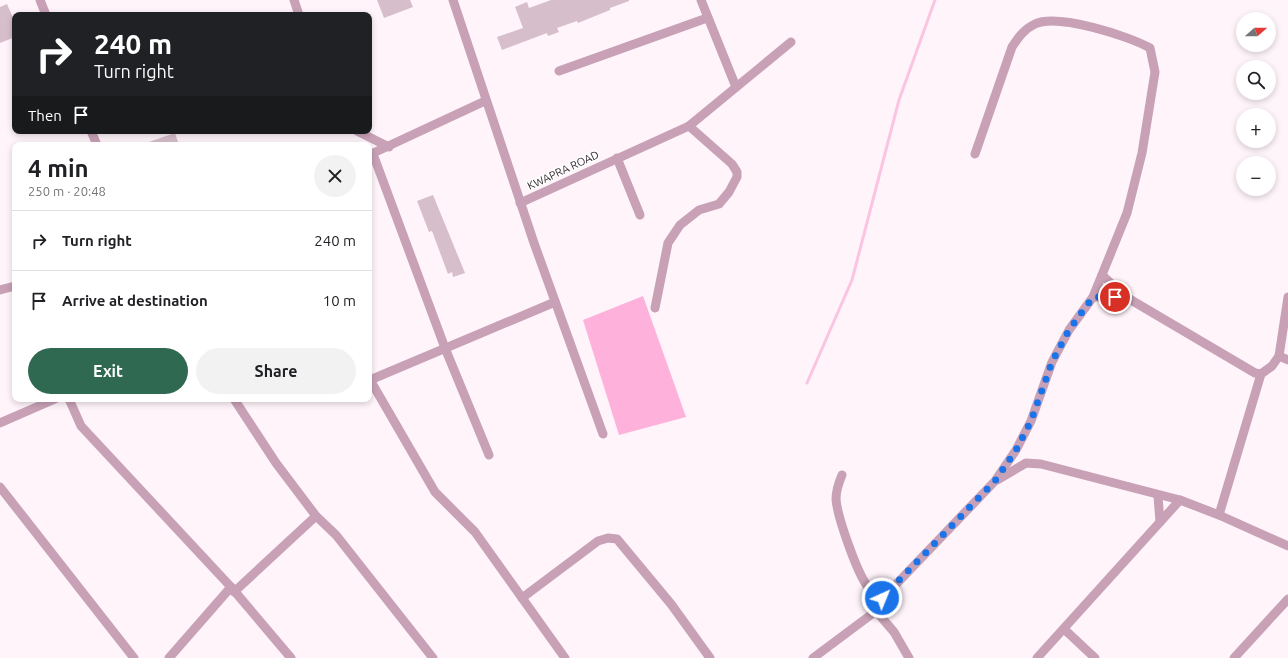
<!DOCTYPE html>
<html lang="en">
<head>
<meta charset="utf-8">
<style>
	:root { --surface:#fff; --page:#f2f2f2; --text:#202124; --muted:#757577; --line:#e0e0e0; --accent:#2f6952 }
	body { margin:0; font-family:Ubuntu,sans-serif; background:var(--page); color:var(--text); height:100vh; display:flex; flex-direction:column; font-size:15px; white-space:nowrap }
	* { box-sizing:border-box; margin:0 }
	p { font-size:13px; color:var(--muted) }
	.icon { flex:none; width:22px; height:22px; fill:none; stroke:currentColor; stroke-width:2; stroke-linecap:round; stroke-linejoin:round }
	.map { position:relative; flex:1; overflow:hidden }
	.drawer { position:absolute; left:12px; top:142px; width:360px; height:260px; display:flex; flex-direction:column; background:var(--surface); border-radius:8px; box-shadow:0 2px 6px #0003 }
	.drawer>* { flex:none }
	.hud { position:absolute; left:12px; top:12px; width:360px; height:122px; border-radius:8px; box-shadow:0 2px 6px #0003; background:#202124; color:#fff; overflow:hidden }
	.needle { width:26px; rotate:69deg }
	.controls { position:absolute; left:1236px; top:12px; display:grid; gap:8px }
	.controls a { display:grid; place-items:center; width:40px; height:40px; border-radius:50%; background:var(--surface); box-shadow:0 2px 6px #0003; font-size:20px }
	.pin { position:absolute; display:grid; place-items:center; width:34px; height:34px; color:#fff; margin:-17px; border:2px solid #fff; border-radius:50%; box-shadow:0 1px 4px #0007 }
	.me { position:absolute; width:44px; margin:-22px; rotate:44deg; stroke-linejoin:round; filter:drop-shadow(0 0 3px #0008) }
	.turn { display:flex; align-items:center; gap:14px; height:84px; padding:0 16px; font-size:18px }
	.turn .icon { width:52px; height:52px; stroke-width:2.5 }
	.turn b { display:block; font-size:28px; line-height:34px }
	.then { display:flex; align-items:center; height:38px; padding:0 16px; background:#0003; gap:8px; font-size:15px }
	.round { display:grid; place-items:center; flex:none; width:42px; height:42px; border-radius:21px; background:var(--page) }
	.summary { display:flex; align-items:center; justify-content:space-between; height:68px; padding:0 16px }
	h1 { font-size:24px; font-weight:700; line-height:30px }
	.action { display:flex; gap:8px; margin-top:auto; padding:8px 16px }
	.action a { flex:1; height:46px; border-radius:24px; background:var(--accent); color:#fff; font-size:16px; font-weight:700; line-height:46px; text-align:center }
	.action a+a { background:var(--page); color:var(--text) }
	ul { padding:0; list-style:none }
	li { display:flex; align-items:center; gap:12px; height:60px; padding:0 16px; border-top:1px solid var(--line) }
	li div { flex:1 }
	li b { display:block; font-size:15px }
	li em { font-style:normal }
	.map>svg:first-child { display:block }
</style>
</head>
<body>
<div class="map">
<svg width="1288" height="658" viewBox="0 0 1288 658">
	<rect width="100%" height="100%" fill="#fff4fa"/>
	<path fill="#fdb1db" d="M643,296L686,417L619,435L583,320Z"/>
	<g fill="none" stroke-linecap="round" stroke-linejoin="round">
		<path stroke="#fbc5e2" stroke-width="3" d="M807,383L852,280L899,100L935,0"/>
	</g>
	<g fill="#d7becb">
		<path d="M377,0H410L413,7L384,18Z"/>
		<path d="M551,0H629V1L610,8V10L578,23L577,21L557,28L559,32L548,36L547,33L502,50L497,37L523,28L515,7L527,2L529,8Z"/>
		<path d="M7,4L15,22V37L0,43V7Z"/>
		<path d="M175,133L179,145H143V144Z"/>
		<path d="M433,195L465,273L453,277L452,272L448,274L432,231L429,232L417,201Z"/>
	</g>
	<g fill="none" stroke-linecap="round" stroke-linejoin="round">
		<g stroke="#c8a1b6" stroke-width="9">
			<path d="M40,0L46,15"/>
			<path d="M294,0L299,15"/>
			<path d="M453,0L534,243L603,434"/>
			<path d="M701,0L736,87"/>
			<path d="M559,71L707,18"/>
			<path d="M91,131L97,145"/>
			<path d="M357,131L389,147"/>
			<path d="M373,154L445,348L489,455"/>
			<path d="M369,155L485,101"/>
			<path d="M617,158L640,215"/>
			<path d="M520,203L689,126L791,42"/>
			<path d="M1102,275L1126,297L1255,373L1261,374L1272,366L1279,356L1288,360"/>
			<path d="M0,290L15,286"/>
			<path d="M1093,297H1126"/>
			<path d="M655,308L668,243L680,225L699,210L719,204L729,192L737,177V172L732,164L689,126"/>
			<path d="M1279,356L1288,297"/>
			<path d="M369,378L435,492L475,532L565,658"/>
			<path d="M370,380L555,302"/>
			<path d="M69,399L81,426L231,587L291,658"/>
			<path d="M234,399L276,463L316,516L336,535L433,658"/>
			<path d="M0,423L55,399"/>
			<path d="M842,475C839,482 836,491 836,499C837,516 857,573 868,587C872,591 877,595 882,599"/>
			<path d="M997,480L1026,463L1041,464L1180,500L1037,658"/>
			<path d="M0,487L134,658"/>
			<path d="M1158,496L1160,522"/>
			<path d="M1180,500L1219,515L1288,546"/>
			<path d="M1219,515L1261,374"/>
			<path d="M234,592L316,516"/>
			<path d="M522,598L598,541L608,538L617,539L671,604L710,658"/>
			<path d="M876,611L894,632L909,658"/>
			<path d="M1064,629L1095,658"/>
			<path d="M169,658L231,587"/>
			<path d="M813,658L876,611L882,599L995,481L1016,450L1031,421L1052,362L1069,330L1093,297L1127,213L1142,153L1155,72L1150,48C1129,36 1057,13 1035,24C1024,29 1018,38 1012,47L975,154"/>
			<path d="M1234,658L1288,599"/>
		</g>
	</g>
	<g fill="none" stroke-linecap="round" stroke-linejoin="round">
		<path stroke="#1a73e8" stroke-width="7" stroke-dasharray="0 12.6" d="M882,598L995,481L1016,450L1031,421L1052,362L1069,330L1093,297H1115"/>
	</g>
	<g text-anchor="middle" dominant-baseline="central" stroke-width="3" stroke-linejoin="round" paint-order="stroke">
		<g font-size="11" fill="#32292e" stroke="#fff">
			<text transform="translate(563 170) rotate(-25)">KWAPRA ROAD</text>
		</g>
	</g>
</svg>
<div class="controls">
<a><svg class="needle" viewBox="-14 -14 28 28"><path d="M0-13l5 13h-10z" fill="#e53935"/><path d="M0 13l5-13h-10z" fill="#757577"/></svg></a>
<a><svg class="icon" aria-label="search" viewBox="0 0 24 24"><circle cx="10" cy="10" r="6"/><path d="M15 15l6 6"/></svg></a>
<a>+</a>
<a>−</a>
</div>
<div class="pin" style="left:1115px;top:297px;background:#d93025"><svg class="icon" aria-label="arrive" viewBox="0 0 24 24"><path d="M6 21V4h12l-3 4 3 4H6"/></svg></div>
<svg class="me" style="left:882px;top:598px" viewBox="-20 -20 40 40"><circle r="17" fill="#1a73e8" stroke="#fff" stroke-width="3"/><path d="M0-11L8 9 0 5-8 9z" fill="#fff"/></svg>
<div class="hud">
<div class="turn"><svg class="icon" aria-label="right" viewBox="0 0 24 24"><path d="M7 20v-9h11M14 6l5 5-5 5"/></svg><div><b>240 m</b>Turn right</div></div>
<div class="then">Then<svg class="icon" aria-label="arrive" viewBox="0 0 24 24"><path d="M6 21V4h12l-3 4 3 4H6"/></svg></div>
</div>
<section class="drawer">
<div class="summary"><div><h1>4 min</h1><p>250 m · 20:48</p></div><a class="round"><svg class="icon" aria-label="close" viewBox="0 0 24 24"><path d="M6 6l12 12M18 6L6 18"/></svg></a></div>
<ul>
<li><svg class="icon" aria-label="right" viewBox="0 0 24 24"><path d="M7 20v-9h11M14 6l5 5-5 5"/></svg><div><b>Turn right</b></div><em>240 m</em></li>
<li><svg class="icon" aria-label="arrive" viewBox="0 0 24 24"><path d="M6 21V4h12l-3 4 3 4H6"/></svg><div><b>Arrive at destination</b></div><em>10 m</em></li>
</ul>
<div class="action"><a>Exit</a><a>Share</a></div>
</section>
</div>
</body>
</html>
